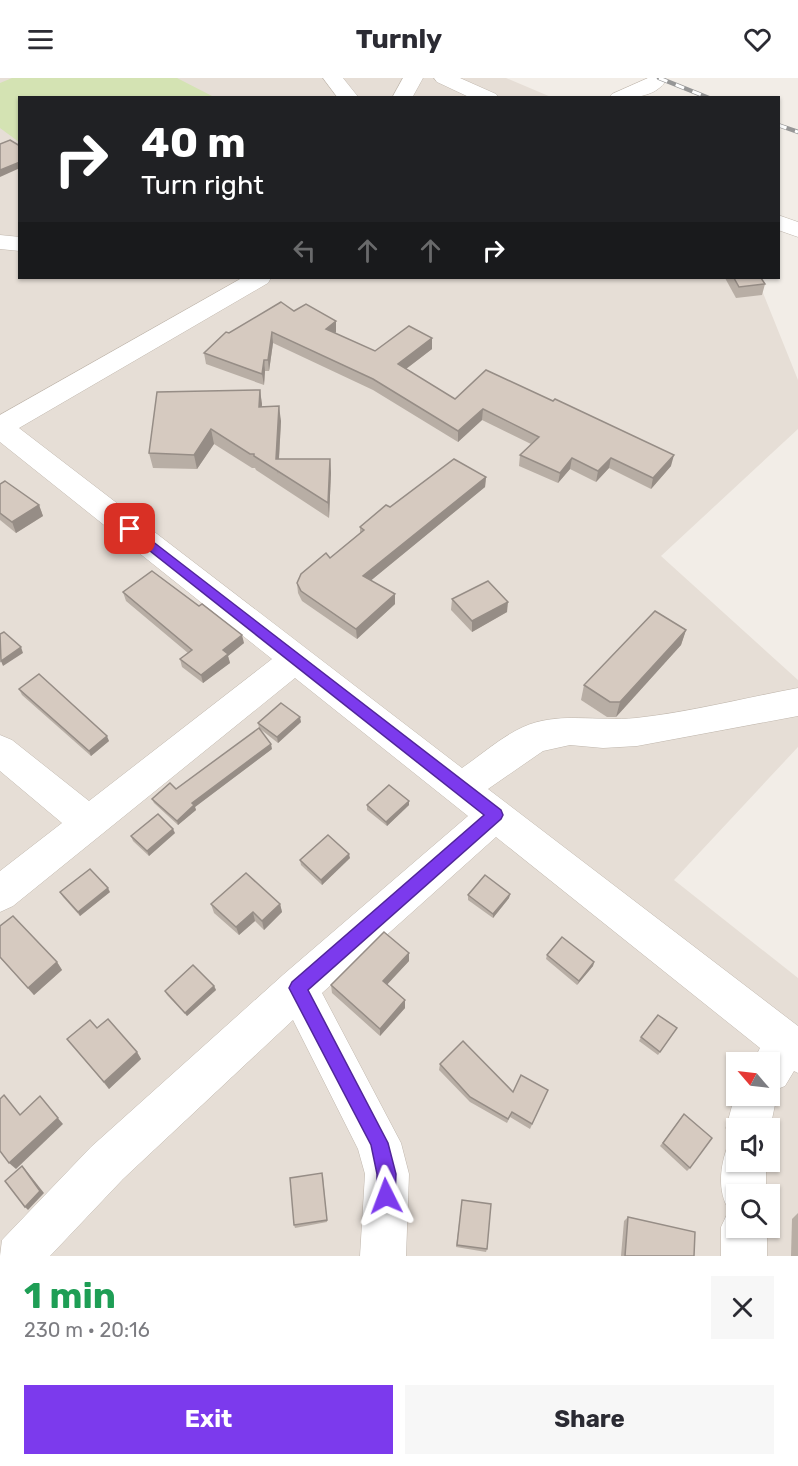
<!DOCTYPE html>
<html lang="en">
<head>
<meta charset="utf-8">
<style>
	:root { --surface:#fff; --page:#f7f7f7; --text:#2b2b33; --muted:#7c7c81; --accent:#7c3aed }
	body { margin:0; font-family:Rubik,sans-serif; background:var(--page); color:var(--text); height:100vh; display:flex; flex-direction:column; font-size:22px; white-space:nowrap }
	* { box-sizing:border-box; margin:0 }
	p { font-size:20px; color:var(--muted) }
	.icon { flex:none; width:33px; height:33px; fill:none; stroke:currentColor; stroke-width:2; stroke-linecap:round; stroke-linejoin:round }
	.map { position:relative; height:1178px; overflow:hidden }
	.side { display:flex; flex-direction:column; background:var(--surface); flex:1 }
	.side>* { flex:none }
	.banner { position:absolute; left:18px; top:18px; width:762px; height:183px; border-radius:0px; box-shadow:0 2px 4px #0004; background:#202124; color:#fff; overflow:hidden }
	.needle { width:39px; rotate:298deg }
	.buttons { position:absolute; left:726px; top:974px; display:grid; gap:12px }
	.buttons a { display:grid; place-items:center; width:54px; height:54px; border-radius:0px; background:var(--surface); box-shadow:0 2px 4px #0004; font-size:30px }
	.pin { position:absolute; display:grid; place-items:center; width:51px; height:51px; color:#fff; margin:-26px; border-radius:12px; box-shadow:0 3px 9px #0006 }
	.me { position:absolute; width:66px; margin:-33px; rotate:357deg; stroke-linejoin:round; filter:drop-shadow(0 0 4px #0008) }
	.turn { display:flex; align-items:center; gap:21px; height:126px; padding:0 24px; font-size:27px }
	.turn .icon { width:78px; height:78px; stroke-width:2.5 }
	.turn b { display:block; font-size:42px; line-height:51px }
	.lanes { display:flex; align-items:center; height:57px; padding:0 24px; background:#0003; justify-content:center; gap:30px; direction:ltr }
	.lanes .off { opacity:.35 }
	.round { display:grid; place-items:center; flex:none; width:63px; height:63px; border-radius:0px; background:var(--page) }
	.overview { display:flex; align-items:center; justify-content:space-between; height:102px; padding:0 24px }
	h1 { font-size:36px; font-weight:700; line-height:45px; color:#1e9e55 }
	.primary-button { display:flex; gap:12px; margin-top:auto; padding:12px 24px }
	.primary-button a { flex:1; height:69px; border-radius:0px; background:var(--accent); color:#fff; font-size:24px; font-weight:700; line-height:69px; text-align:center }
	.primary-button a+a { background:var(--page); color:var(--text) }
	header { display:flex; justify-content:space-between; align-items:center; height:78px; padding:0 24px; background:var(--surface); font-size:27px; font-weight:700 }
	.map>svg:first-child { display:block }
</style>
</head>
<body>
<header><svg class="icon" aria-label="menu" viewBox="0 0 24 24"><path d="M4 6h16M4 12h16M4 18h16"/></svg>Turnly<svg class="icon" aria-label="heart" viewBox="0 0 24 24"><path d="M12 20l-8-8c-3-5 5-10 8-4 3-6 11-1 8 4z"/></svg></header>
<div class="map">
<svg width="798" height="1178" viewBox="0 0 798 1178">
	<rect width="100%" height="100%" fill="#f2ede7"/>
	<path fill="#e6ded6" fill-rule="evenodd" d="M0,0H506L551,19L20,20V200H757L798,302V351L661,478L798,602V669L674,802L798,900V1178H0ZM736,984H770V1017H736ZM736,1050H770V1083H736ZM736,1116H770V1149H736Z"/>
	<path fill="#d4e3b3" d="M12,0H177L214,19L20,20L19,64L0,50V5Z"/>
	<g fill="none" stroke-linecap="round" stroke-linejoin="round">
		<g stroke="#c0b7ad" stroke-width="1">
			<g id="minor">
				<path d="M323,0H343L359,20H338Z"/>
				<path d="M403,0H423L412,20H392Z"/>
				<path d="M434,0H460L496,16L499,20H471L437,4Z"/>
				<path d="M648,0H662L665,4C653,21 627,20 609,20L612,16Z"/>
				<path d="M778,137L798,144V159L778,152Z"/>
				<path d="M0,157L20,159V173L0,171Z"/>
				<path d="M242,200H271L268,205L19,350L462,690C481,677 501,659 523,649C558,633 598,644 636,640C690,634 744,620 798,610V638L637,668L603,670L570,667L543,673L488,711L798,948V995L794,993L785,1008L775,1012L777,1017L770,1051L736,1050V1083H766V1116H736V1149H767V1178H721V1149L729,1132C717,1113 720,1088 728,1067L733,1065L726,1050L736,1013V1017H770V984H753L760,970L496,759L322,915L401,1065L409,1096L406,1178H360L365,1096L358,1071L293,942L123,1101L50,1178H0L2,1162L91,1069L284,896L468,738L295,600L13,828L0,834V793L62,745L0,693V657L12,662L89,723L272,581L0,364V337Z"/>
			</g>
		</g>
		<use href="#minor" fill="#fff" fill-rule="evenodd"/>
		<g stroke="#969696" stroke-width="4.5">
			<g id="rail">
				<path d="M659,0L709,20"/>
				<path d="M778,47L798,54"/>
			</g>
		</g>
		<use href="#rail" stroke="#fff" stroke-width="3" stroke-dasharray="9" stroke-linecap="butt"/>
	</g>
	<g fill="#b8aea5">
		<path d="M725,200H761L765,206L762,217L736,220Z"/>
		<path d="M294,233L336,243V254L335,255L375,273L432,260V271L406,291L455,321L671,388L651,411L609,390L596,404L570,391L558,405L519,388L520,377L531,366L482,342L458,364L373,312L273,265L269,293H265L264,307L206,286L204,275L229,255Z"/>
		<path d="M260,312L262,329L281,343L279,381H330L331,395L329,440L256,392L255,390H252L214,366L197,391L153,390L149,375Z"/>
		<path d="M486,399L485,409L370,503L395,526L357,561L302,523L298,515L297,505L330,480L360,455V449L390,429Z"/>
		<path d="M0,406L39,427L43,438L16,455L0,442Z"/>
		<path d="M123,514L244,565L228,578L230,585L203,605L182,589L180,581L188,575L126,523Z"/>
		<path d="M452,521L507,534L472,554L451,532Z"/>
		<path d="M686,552L681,567L616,639H607L581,622L584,607Z"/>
		<path d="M19,611L109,663L91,678L22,617Z"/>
		<path d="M301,644L278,665L259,650L258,645Z"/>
		<path d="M272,671L195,729L196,732L178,747L154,725L152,721Z"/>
		<path d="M367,727H409L387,748L367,732Z"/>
		<path d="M175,755L149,778L133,763L131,758Z"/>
		<path d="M350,780L322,807L301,787L300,782Z"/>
		<path d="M60,814H110L80,838L63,819Z"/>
		<path d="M510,816L509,820L493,840L468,822V817Z"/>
		<path d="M211,826H280L282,834L264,852L255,843L239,857L214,835Z"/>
		<path d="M0,848L57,884L62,892L34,917L0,880Z"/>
		<path d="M547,877L594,884L593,888L577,907L546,881Z"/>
		<path d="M409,883L387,906L405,922V930L380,958L332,915L331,907Z"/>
		<path d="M214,908L216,912L187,938L167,917L165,913Z"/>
		<path d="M97,950L137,974L141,981L109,1011L67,961Z"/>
		<path d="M677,950L658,977L639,963L641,959Z"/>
		<path d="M440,986L513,1014L548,1012L530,1051L510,1039L507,1045L470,1024L439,992Z"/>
		<path d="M684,1036L690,1090L687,1093L660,1068Z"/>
		<path d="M323,1098L327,1144L295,1150L294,1147Z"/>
		<path d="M462,1122L487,1171L486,1174L456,1169Z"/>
		<path d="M798,1135V1178H791L792,1141Z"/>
		<path d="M628,1139L694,1178H621L624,1143Z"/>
	</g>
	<g fill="#968d86">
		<path d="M20,84V90L0,99V92Z"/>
		<path d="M336,243V254L327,262L326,251Z"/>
		<path d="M272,254L273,265L269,293L268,282Z"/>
		<path d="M432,260V271L398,297V286Z"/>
		<path d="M264,282L265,293L264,307L262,296Z"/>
		<path d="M260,312L262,326L261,343L259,329Z"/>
		<path d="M279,328L281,343L278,396L276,381Z"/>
		<path d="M483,331L482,342L458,364V353Z"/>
		<path d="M211,351L214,366L197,391L194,377Z"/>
		<path d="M674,377L671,388L651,411L653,400Z"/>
		<path d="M572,380L570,391L558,405L560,395Z"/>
		<path d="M611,380L609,390L596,404L598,393Z"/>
		<path d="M330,381L331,395L329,440L328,425Z"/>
		<path d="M486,399L485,409L363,509V498Z"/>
		<path d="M39,427L43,438L16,455L12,444Z"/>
		<path d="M395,516V526L357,561L356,551Z"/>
		<path d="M508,524L507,534L472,554V543Z"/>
		<path d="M686,552L681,567L616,639L620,624Z"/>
		<path d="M242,557L244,565L228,578L230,585L203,605L201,597L223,572Z"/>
		<path d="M21,569L23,575L3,588L1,583Z"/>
		<path d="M300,639L301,644L278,665L277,659Z"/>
		<path d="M107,658L109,663L91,678L89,673Z"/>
		<path d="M271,666L272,671L195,729L196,732L178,747L177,743L192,725Z"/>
		<path d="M409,723V727L387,748L386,744Z"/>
		<path d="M173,751L175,755L149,778L147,773Z"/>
		<path d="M349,776L350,780L322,807L321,802Z"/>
		<path d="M108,810L110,814L80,838L78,834Z"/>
		<path d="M510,816L509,820L493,840V836Z"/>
		<path d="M280,826L282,834L264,852L262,843Z"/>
		<path d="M253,834L255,843L239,857L236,849Z"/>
		<path d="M409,875V883L384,910L383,903Z"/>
		<path d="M57,884L62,892L34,917L28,910Z"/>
		<path d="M594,884L593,888L577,907L579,903Z"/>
		<path d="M214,908L216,912L187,938L185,935Z"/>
		<path d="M405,922V930L380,958V951Z"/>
		<path d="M137,974L141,981L109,1011L104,1004Z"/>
		<path d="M45,1025L63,1046L16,1091L9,1085Z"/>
		<path d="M22,1088L25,1091L44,1115L28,1132L25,1129Z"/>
	</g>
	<g fill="#d6cac0" stroke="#968d86" stroke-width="1.5">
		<path d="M10,62L20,68V84L0,92V66Z"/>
		<path d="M734,200H761L765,206L739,209Z"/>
		<path d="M281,224L294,233L306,226L336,243L326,251L375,273L409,248L432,260L398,286L455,321L486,292L553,323L555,321L674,377L653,400L611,380L598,393L572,380L560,395L520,377L539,359L483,331L458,353L373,301L272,254L268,282H264L262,296L204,275L226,254L229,255Z"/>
		<path d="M260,312L259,329L279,328L276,381H330L328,425L254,378V376H250L211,351L194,377L149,375L157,314Z"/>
		<path d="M454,381L486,399L363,498L395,516L356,551L301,513L297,505L301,496L326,475L330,480L364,452L360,449L386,427L390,429Z"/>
		<path d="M5,403L39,427L12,444L0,435V406Z"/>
		<path d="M152,493L199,528L202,526L242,557L223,572L228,576L201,597L180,581L192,572L123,514Z"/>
		<path d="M488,503L508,524L472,543L452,521Z"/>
		<path d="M655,533L686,552L620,624H610L584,607Z"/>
		<path d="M4,554L21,569L1,583L0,556Z"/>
		<path d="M39,596L107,658L89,673L19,611Z"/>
		<path d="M281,625L300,639L277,659L258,645Z"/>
		<path d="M259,650L271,666L192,725L194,727L177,743L152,721L170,705L176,711Z"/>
		<path d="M389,707L409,723L386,744L367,727Z"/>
		<path d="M158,736L173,751L147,773L131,758Z"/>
		<path d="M328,757L349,776L321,802L300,782Z"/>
		<path d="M90,791L108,810L78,834L60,814Z"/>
		<path d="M246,795L280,826L262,843L253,834L236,849L211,826Z"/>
		<path d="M485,797L510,816L493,836L468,817Z"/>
		<path d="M13,838L57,884L28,910L0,879V848Z"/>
		<path d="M384,854L409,875L383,903L405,922L380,951L331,907Z"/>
		<path d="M562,859L594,884L579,903L547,877Z"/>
		<path d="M193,887L214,908L185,935L165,913Z"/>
		<path d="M658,937L677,950L660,974L641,959Z"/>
		<path d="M108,941L137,974L104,1004L67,961L90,942L97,950Z"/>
		<path d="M463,963L513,1014L521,997L548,1012L532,1046L512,1034L508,1041L470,1019L440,986Z"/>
		<path d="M4,1017L20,1037L40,1018L58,1040L9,1085L0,1073V1021Z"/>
		<path d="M684,1036L712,1060L690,1090L663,1065Z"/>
		<path d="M22,1088L40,1113L25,1129L5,1103Z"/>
		<path d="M322,1095L327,1142L294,1147L290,1100Z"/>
		<path d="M462,1122L491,1126L487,1171L457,1167Z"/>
		<path d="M628,1139L695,1154L694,1178H625Z"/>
	</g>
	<path fill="#7c3aed" stroke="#51269a" stroke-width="1.5" d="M130,446L501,732L503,737L501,741L308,912L388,1065L396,1096L395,1118L393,1124L386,1127L380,1124L377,1118V1096L371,1067L289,910L292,904L484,737L126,454L124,451L126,447Z"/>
</svg>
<div class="buttons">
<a><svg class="needle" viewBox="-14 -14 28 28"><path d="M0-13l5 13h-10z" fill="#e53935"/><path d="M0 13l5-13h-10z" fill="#7c7c81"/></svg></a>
<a><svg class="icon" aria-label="sound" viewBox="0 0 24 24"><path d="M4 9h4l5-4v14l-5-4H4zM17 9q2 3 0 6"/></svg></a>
<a><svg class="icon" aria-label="search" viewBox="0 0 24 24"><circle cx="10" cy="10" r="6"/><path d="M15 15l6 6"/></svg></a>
</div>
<div class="pin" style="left:130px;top:451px;background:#d93025"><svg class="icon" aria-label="arrive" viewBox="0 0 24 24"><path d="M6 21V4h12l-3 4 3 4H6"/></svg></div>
<svg class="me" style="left:386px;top:1118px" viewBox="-20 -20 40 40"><path d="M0-17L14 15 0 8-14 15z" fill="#7c3aed" stroke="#fff" stroke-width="4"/></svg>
<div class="banner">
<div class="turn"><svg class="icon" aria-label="right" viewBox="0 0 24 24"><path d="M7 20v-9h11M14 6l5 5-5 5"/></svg><div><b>40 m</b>Turn right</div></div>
<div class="lanes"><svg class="icon off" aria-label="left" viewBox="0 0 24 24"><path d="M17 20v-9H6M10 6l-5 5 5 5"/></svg><svg class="icon off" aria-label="ahead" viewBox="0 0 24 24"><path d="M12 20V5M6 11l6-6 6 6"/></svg><svg class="icon off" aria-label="ahead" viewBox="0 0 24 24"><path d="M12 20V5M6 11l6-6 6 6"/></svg><svg class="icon" aria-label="right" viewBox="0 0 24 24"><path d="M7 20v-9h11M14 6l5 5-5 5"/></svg></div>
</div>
</div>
<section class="side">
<div class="overview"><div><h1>1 min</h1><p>230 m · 20:16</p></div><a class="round"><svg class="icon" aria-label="close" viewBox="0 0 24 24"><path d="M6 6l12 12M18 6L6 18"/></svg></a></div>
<div class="primary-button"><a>Exit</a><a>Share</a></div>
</section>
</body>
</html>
